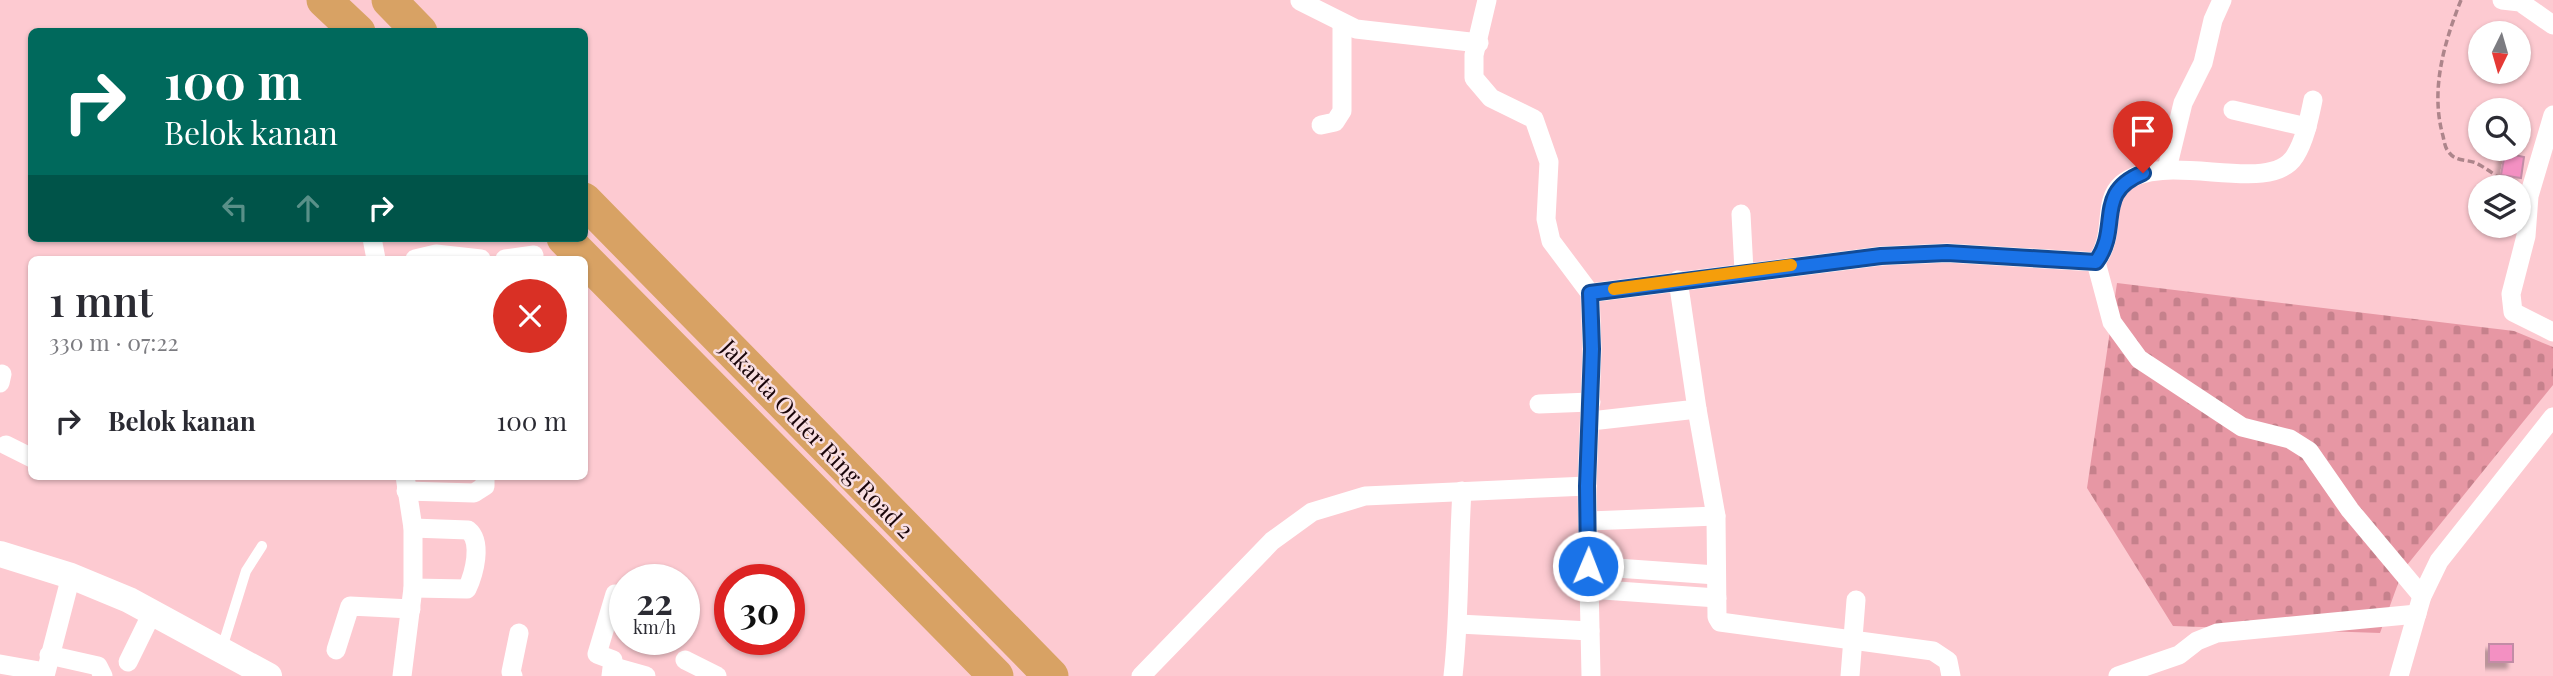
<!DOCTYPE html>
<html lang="id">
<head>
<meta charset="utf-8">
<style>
	:root { --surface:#fff; --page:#f7f7f7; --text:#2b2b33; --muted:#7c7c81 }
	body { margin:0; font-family:"Playfair Display",serif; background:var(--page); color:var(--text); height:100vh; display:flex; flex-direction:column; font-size:26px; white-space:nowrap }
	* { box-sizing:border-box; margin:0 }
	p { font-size:23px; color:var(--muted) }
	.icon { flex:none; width:38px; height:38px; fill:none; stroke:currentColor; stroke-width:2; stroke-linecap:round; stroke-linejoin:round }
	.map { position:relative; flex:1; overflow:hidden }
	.sheet { position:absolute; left:28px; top:256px; width:560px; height:224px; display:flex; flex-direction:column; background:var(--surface); border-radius:10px; box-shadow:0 2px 5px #0004 }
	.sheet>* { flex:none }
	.top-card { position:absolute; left:28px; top:28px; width:560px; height:214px; border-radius:10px; box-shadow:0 2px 5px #0004; background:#00695c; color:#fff; overflow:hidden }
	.needle { width:46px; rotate:185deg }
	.controls { position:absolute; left:2468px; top:21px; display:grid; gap:14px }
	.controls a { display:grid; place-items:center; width:63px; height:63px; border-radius:50%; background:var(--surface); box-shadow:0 2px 5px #0004; font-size:35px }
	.speed { position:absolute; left:609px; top:564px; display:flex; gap:14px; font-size:35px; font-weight:700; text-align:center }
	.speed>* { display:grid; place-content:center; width:91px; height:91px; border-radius:50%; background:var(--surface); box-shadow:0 2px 5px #0004; line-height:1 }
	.speed small { font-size:18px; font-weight:400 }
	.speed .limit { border:10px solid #d22; background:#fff; color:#111 }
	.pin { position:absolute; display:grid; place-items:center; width:60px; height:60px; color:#fff; margin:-72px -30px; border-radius:50% 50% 50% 0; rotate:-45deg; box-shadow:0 0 7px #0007 }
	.pin .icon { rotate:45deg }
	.me { position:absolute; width:77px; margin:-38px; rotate:1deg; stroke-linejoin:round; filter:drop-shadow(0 0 5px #0008) }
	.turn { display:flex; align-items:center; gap:24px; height:147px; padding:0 21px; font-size:32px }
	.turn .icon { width:91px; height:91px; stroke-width:2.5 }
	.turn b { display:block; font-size:49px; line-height:60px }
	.lanes { display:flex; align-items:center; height:66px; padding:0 21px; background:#0003; justify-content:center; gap:35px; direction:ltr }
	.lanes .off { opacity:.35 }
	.round { display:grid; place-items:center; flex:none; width:74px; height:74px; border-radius:37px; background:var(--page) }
	.summary { display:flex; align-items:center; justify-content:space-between; height:119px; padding:0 21px }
	h1 { font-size:42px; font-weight:600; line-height:52px }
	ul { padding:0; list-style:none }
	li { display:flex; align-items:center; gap:21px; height:91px; padding:0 21px }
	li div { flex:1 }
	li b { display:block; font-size:26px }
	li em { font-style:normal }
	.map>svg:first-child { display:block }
</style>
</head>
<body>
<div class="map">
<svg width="2553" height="676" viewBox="0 0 2553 676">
	<defs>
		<pattern id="cemetery-stones" width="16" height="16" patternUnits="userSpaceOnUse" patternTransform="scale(1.75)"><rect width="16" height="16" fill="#e797a4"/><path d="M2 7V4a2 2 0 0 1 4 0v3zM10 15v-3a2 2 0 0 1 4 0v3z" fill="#c6818c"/></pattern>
		<filter id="shadow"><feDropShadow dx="-6" dy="6" stdDeviation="2" flood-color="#0004"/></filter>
	</defs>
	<rect width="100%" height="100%" fill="#fdcad1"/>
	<path fill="url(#cemetery-stones)" d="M2117,283L2514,331L2553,347V385L2403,570L2380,633L2173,626L2087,488Z"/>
	<g fill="#f390c2" stroke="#c28ca6" stroke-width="2" filter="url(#shadow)">
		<path d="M2505,153L2524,157L2521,178L2501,175Z"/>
		<rect x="2489" y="644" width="24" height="18"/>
	</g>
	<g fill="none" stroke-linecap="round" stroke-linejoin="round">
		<path stroke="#ad858b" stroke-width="3.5" stroke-dasharray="7 3.5" stroke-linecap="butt" d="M2461,0C2444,43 2430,90 2443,136C2444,140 2445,148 2448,151C2455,162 2466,159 2476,163C2488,169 2500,179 2512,186"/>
		<path stroke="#fff" stroke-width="10" d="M222,648L246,571L262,546"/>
		<g stroke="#fff" stroke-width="19">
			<path d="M1487,0L1474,55V78L1491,98L1534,119L1549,162L1546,219L1551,241L1590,293L1592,349L1587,486L1591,676"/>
			<path d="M2502,0L2520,2L2553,25"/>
			<path d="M1300,1L1356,29L1479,43"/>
			<path d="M2233,110L2307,127"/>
			<path d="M2553,115L2529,196L2526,236L2511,294L2513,312L2553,332"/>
			<path d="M1321,125L1335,122L1342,111V23"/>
			<path d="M2167,169L2183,103L2203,63L2213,20L2222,0"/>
			<path d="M1741,214L1744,271"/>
			<path d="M372,238L376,259"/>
			<path d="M415,259L436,254L481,259"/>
			<path d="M505,259L534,255"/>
			<path d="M2096,262L2112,322L2139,359L2242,427L2290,439L2309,451L2350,510L2422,596"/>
			<path d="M2096,262C2117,234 2101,202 2122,184C2165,148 2269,198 2295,156C2305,140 2309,119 2313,100"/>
			<path d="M1590,293L1881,256L1947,253L2096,262"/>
			<path d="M0,383L2,374"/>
			<path d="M1539,404L1591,402"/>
			<path d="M1697,409L1716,516L1717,617L1720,622L1933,651L1948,661L1951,676"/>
			<path d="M1591,421L1697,409L1678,280"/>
			<path d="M6,445L32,458"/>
			<path d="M406,491L474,493L485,486V476"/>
			<path d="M1589,521L1716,516"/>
			<path d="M413,528L468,530C483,542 474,574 467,589L413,588"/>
			<path d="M1588,566L1716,575"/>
			<path d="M1589,589L1717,598"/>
			<path d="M1459,624L1590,631"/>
			<path d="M336,650L350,606L411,609"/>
			<path d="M49,655L98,666L103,676"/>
			<path d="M685,660L717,676"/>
			<path d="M128,662L153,611"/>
			<path d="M0,664L45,672"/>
			<path d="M614,667L646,676"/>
			<path d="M45,676L71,576"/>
			<path d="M402,676L413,588V528L405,476"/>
			<path d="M513,676L511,672L519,633"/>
			<path d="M611,676L613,660L597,654L615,594L625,596"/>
			<path d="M1141,676L1272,541L1312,512L1365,496L1587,486"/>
			<path d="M1453,676C1460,615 1458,553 1462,491"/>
			<path d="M1850,676L1856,600"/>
			<path d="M2118,676L2179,655L2197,641L2217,633L2417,614"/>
			<path d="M2399,676L2422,596L2439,561L2553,417"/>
		</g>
		<path stroke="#fff" stroke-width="26" d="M0,554L71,576L129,600L269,676"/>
		<g stroke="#d8a264" stroke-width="35">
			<path d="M324,0L358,32"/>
			<path d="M389,0L420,32"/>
			<path d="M584,200L1051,676"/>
			<path d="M564,238L996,676"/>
		</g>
	</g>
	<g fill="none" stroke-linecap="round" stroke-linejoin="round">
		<g stroke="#114b97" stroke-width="18">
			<path id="route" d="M1588,566L1587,486L1592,349L1590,293L1881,256L1947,253L2096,262C2122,227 2093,193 2143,173"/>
		</g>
		<use href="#route" stroke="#1a73e8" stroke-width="12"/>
		<path stroke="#f59e0b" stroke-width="12" d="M1614,289L1791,265"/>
	</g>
	<g text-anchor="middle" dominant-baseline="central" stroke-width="5" stroke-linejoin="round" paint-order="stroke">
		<g font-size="23" fill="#1a060a" stroke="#f9dfe2">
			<text transform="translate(818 438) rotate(46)">Jakarta Outer Ring Road 2</text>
		</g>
	</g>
</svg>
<div class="controls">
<a><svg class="needle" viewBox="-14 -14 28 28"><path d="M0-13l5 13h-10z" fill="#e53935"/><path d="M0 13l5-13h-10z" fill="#7c7c81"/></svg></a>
<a><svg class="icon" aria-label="search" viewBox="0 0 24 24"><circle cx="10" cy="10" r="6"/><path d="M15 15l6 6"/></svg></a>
<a><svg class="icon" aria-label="layers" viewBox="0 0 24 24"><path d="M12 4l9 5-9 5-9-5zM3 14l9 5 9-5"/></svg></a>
</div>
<div class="speed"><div>22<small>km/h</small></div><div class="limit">30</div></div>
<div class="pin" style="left:2143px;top:173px;background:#d93025"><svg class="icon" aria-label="arrive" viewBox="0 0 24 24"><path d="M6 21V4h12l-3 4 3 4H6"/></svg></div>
<svg class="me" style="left:1588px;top:566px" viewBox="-20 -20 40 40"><circle r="17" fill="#1a73e8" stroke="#fff" stroke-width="3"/><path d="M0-11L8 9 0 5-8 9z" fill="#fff"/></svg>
<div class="top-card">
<div class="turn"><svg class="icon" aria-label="right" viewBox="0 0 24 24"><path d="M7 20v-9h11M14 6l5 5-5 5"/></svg><div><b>100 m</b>Belok kanan</div></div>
<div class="lanes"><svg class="icon off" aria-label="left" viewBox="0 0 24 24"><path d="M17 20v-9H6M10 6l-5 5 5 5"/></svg><svg class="icon off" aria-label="ahead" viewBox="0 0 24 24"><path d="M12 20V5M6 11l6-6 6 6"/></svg><svg class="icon" aria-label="right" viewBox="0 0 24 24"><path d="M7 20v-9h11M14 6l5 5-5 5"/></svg></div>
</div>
<section class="sheet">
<div class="summary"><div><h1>1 mnt</h1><p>330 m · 07:22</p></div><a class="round" style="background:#d93025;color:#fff"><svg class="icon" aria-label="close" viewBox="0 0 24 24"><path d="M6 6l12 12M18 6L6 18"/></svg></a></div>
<ul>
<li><svg class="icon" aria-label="right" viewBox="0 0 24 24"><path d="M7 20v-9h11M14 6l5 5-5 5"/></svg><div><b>Belok kanan</b></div><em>100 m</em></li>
</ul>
</section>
</div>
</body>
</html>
